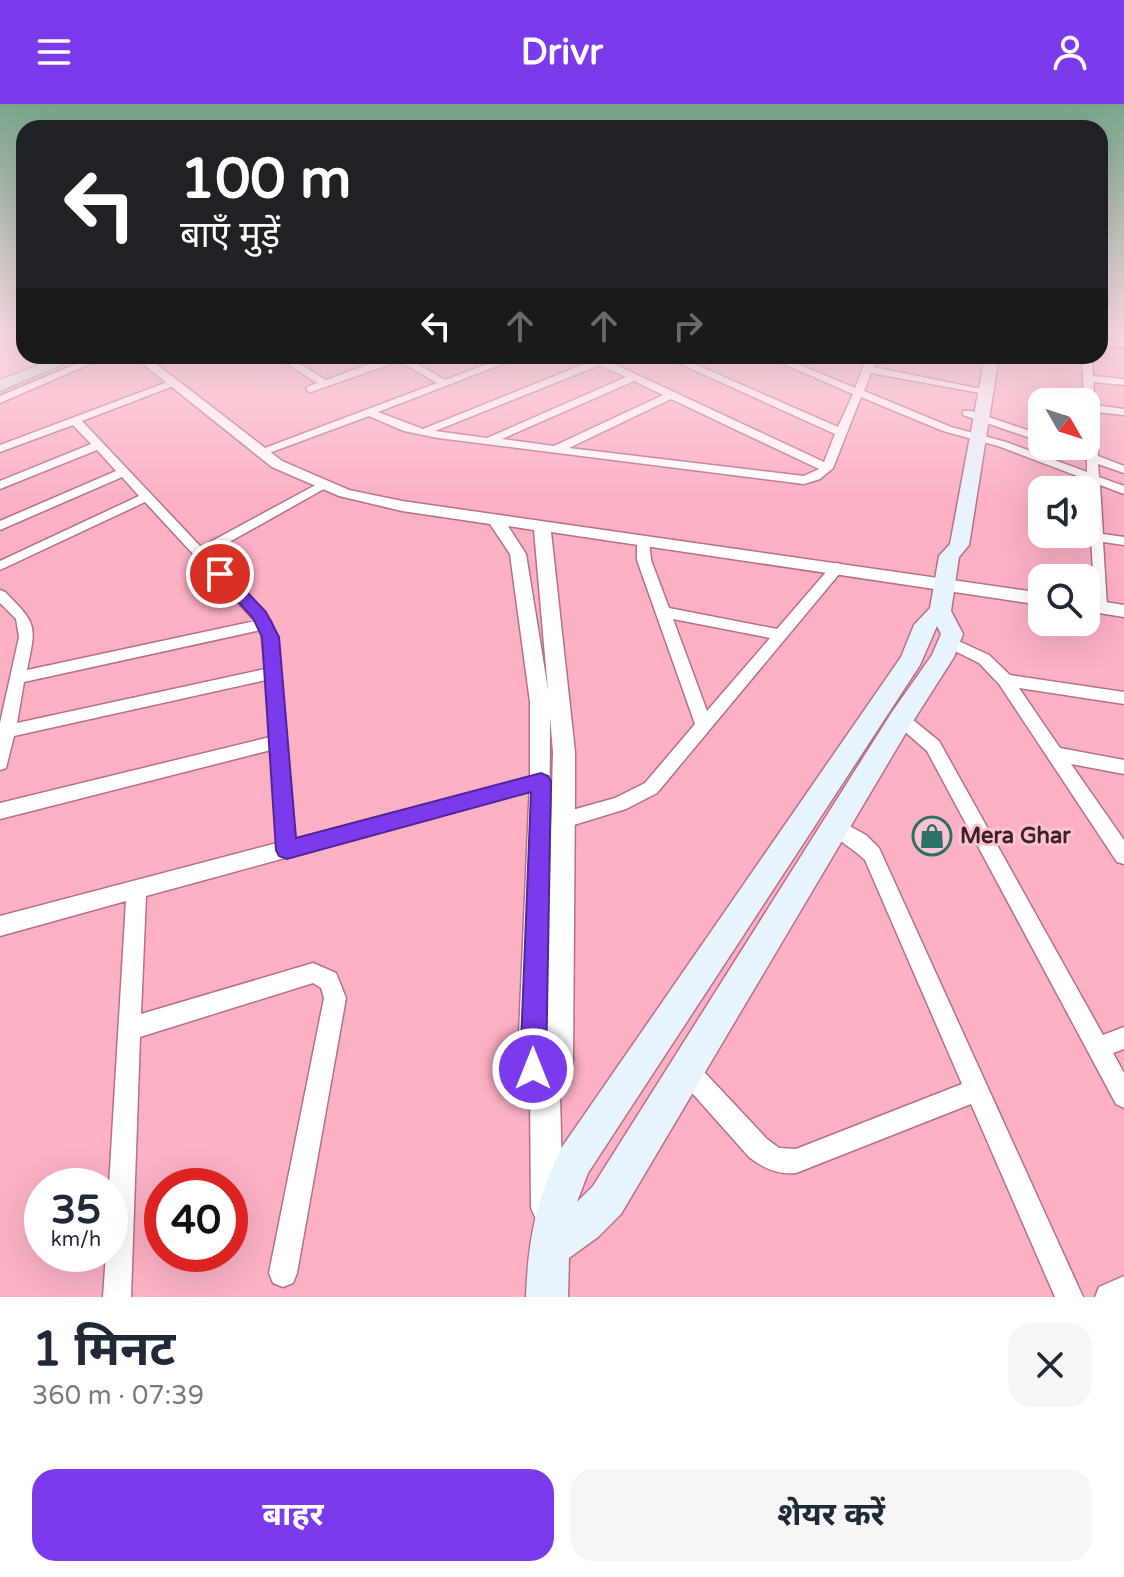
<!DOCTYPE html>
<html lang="hi">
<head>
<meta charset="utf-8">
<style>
	:root { --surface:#fff; --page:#f6f6f7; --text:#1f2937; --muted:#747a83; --accent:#7c3aed }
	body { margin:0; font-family:"Varela Round","Noto Sans Devanagari",sans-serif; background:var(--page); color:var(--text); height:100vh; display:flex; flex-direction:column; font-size:30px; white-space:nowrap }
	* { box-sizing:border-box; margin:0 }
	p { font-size:26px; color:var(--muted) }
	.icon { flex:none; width:44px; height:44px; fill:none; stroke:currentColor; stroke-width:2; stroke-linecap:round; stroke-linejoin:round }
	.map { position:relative; height:1193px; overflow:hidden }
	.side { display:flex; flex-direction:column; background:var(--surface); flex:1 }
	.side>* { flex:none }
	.hud { position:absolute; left:16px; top:16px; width:1092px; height:244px; border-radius:24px; box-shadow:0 8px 32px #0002; background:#202124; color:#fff; overflow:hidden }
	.needle { width:52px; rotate:129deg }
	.tools { position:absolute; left:1028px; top:284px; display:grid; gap:16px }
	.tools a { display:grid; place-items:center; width:72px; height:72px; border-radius:16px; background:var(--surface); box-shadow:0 8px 32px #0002; font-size:40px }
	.speed { position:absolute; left:24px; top:1064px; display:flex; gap:16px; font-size:40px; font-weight:700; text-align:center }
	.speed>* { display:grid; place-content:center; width:104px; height:104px; border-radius:50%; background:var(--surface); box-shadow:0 8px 32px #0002; line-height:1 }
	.speed small { font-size:20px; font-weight:400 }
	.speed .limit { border:12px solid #d22; background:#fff; color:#111 }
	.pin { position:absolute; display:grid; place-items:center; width:68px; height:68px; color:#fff; margin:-34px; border:4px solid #fff; border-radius:50%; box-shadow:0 2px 8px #0007 }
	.me { position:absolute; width:88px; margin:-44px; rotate:0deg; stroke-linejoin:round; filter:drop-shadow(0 0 6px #0008) }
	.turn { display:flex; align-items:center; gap:28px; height:168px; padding:0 32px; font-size:36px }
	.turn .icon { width:104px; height:104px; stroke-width:2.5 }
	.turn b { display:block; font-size:56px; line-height:68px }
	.lanes { display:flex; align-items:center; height:76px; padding:0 32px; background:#0003; justify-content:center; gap:40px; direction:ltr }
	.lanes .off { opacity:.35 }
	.round { display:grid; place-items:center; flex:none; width:84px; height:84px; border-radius:24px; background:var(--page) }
	.summary { display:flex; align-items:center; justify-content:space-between; height:136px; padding:0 32px }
	h1 { font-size:48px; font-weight:700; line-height:60px }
	.action { display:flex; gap:16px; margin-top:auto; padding:16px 32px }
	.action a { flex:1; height:92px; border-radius:24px; background:var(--accent); color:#fff; font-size:32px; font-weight:700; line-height:92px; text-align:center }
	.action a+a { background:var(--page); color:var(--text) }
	header { display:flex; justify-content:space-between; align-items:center; height:104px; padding:0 32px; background:var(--accent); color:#fff; font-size:36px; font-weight:700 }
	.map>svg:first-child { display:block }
</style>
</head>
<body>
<header><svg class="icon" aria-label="menu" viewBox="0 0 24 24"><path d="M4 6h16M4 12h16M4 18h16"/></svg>Drivr<svg class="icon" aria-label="person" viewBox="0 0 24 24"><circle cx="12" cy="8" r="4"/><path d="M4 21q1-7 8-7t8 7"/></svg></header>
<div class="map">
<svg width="1124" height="1193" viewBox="0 0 1124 1193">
	<rect width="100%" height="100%" fill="#fbb0c4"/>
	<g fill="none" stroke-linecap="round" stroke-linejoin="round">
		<g stroke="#b57084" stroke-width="3">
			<g id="minor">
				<path d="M1100,235L1124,237V243L1100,241Z"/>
				<path d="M95,252H108L0,299V292Z"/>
				<path d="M276,252H287L326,276L392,252H409L407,254L445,276L509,252H523L378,308L423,325L592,257L584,252H597L824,358L835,330L663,252H676L838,323L853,290L765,252H778L855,284L868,252H878L873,263L991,287L986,290L871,269L864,287L951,323L1006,338L1087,368V356L1054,342H1070L1086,348L1082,252H1092L1093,272L1124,275V281L1093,278L1095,301L1124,305V311L1095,308L1098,352L1124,362V369L1098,360L1099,373L1124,382V390L1100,381L1103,430L1124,433V441L1103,438L1107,503L1105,506H1095L1088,376L998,342L943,327L861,293L833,364L820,375L804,380L438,334L404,327L369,312L261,352L257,351V347L437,279L399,257L311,288L307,287V283L317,279ZM600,261L626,273L487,334L435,327ZM634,277L663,291L554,342L502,335ZM671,295L819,365L804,372L569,344Z"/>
				<path d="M173,276L178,279L176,281L82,317L201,443L321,378L325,377L331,381L208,450L271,517L277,533L295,735L541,670L547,672L550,677L547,682L541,684L146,792L141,910L313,859L336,869L346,894L297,1169L293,1179L283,1183L273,1179L269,1169L324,894L321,884L313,879L140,933L131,1193H103L106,1150H110L109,1082L126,797L0,832V812L277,739L271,646L0,715V699L270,633L266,576L14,632L6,664L0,666V619L19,533L16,515L0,499V486L5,488C38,521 36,521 27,566L255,517L145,398L0,466V457L139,392L122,373L0,426V417L116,367L97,346L0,385V377L91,340L73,321L0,348V341ZM261,526L265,565L17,619L24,578Z"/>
				<path d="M963,307H971L1042,331V338L963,311Z"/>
				<path d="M643,432L649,436L651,456L669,504L777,525L833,460L838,459L845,463L657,689L626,705L564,724L558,722L555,716L558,710L615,694L645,679L695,620L637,456V436ZM673,515L770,534L707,607Z"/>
				<path d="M950,533L989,551L1010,571L1124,588V600L1019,584L1060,644L1124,656V670L1071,660L1124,736V760L1117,758L999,580L979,559L945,542L943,538Z"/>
				<path d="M901,609L907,611L939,637L1103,931L1124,923V945L1113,949L1124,969V1004L1116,1000L927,647L895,619L893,615L895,611Z"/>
				<path d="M835,714L866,731L879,744L1083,1193H1055L971,1000L796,1069C778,1071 763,1064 749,1053L677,972L673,964L677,956L685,952L693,956L767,1035L779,1044L796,1045L962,980L865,756C853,744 834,735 826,722L828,716Z"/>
				<path d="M1124,1172V1193H1095L1099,1183Z"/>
			</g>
		</g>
		<g stroke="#b57084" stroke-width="3">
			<g id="tertiary">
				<path d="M133,252H146L282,357L349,386L402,397L1042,489V501L551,428L575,648V686L573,956L568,979L560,992L563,1104L558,1115L547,1120L536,1115L531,1104L530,991L522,976L518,953L530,677V598L510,450L490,420L402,407L339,392L272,363ZM508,422L534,426L548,586L526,450ZM550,613L553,648L549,799Z"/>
				<path d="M1086,495L1124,501V513L1086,507Z"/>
			</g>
		</g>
		<g stroke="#b57084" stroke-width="3">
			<path id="secondary" d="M985,252H999L969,441L959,453L951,507L963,530L954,553L910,622L621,1110L598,1133L569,1154L568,1193H526C528,1136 536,1095 562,1043L901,553L914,521L930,504L939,452L950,440ZM937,522L941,530L932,551L892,608L593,1082L577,1098L588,1069L920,561Z"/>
		</g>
		<g stroke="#8698b0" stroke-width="3">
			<path id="primary" d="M61,252H82L0,287V276Z"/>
		</g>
		<use href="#minor" fill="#fff" fill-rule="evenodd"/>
		<use href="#tertiary" fill="#fff" fill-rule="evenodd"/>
		<use href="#secondary" fill="#e7f3fd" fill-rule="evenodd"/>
		<use href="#primary" fill="#cee8fb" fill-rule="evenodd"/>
	</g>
	<linearGradient id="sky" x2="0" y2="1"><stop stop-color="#79a58c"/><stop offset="0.58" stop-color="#fddbe4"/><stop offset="1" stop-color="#fddbe4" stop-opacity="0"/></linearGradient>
	<rect width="1124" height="398" fill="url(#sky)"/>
	<path fill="#7c3aed" stroke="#51269a" stroke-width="2" d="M220,465L226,466L266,508L279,533L296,734L541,669L548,672L551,677L546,965L542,974L533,978L524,974L520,965L531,688L287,755L279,752L276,746L262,533L253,514L213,470Z"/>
	<defs>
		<g id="shop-ring" transform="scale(2)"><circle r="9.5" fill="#ffc2d1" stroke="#2b7167" stroke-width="1.5"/><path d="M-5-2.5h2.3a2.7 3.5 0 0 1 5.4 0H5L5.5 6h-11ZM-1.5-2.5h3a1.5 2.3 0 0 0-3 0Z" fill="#2b7167"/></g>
	</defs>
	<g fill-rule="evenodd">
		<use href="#shop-ring" x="932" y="732"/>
	</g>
	<g text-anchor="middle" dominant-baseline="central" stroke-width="6" stroke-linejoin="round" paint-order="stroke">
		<g font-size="22" font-weight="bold" fill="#3d2129" stroke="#ffc2d1" text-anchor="start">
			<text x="960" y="732">Mera Ghar</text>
		</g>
	</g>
</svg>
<div class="tools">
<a><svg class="needle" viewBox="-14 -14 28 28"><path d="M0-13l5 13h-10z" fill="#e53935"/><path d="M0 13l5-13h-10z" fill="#747a83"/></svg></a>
<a><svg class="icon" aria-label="sound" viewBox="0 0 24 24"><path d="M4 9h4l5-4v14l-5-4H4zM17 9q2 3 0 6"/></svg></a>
<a><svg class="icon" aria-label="search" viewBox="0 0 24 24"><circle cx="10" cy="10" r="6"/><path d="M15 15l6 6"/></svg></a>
</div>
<div class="speed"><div>35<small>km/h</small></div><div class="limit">40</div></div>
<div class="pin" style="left:220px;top:470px;background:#d93025"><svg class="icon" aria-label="arrive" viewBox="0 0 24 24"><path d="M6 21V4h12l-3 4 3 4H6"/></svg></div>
<svg class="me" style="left:533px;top:965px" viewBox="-20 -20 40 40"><circle r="17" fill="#7c3aed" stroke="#fff" stroke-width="3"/><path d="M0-11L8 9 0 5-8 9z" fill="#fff"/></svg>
<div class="hud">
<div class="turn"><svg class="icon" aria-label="left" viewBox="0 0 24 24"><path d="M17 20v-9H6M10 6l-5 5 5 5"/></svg><div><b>100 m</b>बाएँ मुड़ें</div></div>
<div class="lanes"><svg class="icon" aria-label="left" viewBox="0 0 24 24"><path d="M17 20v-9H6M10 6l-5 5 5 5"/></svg><svg class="icon off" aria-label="ahead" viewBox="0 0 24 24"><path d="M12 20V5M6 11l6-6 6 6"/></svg><svg class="icon off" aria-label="ahead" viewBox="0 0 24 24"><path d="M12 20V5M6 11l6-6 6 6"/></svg><svg class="icon off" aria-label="right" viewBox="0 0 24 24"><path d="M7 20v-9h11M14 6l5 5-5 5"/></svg></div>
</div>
</div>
<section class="side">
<div class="summary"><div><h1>1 मिनट</h1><p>360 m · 07:39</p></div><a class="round"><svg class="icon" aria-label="close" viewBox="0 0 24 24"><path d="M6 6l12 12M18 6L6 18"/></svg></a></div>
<div class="action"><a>बाहर</a><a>शेयर करें</a></div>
</section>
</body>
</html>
